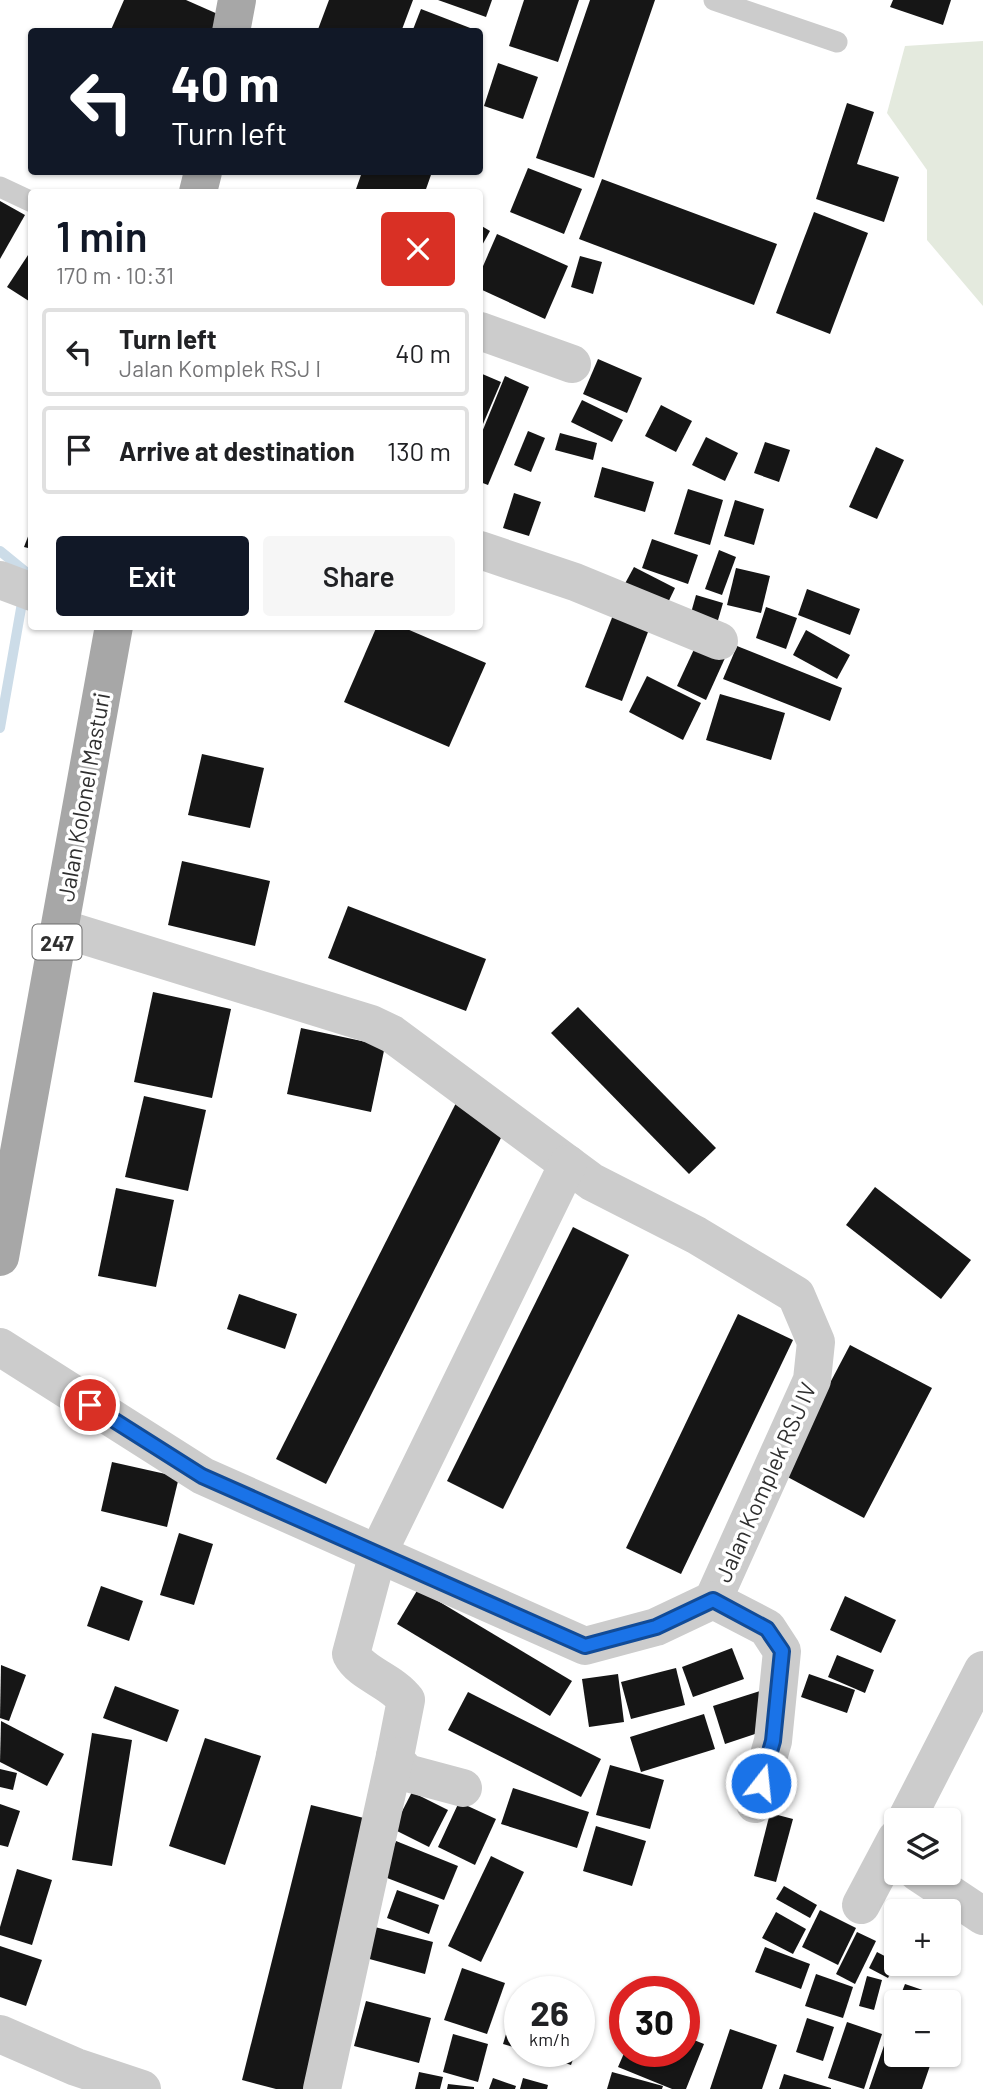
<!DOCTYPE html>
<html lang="en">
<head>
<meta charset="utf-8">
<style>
	:root { --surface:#fff; --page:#f6f6f6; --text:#202124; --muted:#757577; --line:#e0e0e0; --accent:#111827 }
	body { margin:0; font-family:Barlow,sans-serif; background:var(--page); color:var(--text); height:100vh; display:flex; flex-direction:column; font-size:26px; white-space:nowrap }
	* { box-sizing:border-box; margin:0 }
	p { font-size:23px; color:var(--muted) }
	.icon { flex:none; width:38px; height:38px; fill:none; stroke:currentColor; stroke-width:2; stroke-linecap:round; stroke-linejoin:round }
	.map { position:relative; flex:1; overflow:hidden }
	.panel { position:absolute; left:28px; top:189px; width:455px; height:441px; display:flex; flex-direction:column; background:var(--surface); border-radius:7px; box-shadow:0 2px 5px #0004 }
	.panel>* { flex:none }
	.top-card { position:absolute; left:28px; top:28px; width:455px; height:147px; border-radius:7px; box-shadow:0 2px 5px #0004; background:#111827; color:#fff; overflow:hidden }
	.controls { position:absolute; left:884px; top:1808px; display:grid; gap:14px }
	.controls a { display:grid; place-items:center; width:77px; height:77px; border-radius:7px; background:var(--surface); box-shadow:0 2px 5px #0004; font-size:35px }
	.speed { position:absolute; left:504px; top:1976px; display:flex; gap:14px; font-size:35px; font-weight:700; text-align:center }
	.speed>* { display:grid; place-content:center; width:91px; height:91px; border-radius:50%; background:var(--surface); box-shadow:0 2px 5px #0004; line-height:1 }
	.speed small { font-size:18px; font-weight:400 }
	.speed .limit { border:10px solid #d22; background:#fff; color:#111 }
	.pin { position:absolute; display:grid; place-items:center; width:60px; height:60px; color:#fff; margin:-30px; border:4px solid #fff; border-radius:50%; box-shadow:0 2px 7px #0007 }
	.me { position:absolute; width:77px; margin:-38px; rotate:16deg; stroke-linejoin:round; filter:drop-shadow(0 0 5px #0008) }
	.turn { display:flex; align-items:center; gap:24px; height:147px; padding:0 28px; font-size:32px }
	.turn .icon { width:91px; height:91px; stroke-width:2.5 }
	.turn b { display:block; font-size:49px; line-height:60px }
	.round { display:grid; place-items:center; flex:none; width:74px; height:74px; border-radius:7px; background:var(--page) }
	.summary { display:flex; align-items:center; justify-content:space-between; height:119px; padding:0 28px }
	h1 { font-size:42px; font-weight:600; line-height:52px; color:var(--accent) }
	.button { display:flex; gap:14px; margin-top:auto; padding:14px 28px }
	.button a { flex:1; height:80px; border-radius:7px; background:var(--accent); color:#fff; font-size:28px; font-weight:600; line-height:80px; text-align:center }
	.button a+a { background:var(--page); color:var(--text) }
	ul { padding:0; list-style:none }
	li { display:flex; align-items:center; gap:21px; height:88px; margin:0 14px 10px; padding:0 14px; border:4px solid var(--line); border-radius:7px }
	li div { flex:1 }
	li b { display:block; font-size:26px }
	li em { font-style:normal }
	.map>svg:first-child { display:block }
</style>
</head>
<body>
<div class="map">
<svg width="983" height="2089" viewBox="0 0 983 2089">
	<rect width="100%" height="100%" fill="#fff"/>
	<path fill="#e4eade" d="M983,41V306L927,240V170L887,113L905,46Z"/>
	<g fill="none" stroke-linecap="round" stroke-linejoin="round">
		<g stroke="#ccdce8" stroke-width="10">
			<path d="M0,551L27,573L26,577"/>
			<path d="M0,728L23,597"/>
		</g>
	</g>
	<g fill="#161616">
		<path d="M124,0H186L220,15L213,32H110Z"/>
		<path d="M329,0H413L401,32H317Z"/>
		<path d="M438,0H492L486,17Z"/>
		<path d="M524,0H579L558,62L509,46Z"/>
		<path d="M590,0H655L594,178L536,158Z"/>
		<path d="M893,0H951L943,25L890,7Z"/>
		<path d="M421,9L478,31V32H412Z"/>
		<path d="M498,63L538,77L523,119L484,106Z"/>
		<path d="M847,103L874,112L857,164L899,177L884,222L816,199Z"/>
		<path d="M528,168L582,189L564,234L510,212Z"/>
		<path d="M362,172H432L425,192H355Z"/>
		<path d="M602,179L777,244L754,305L579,239Z"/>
		<path d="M0,201L25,215L0,259Z"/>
		<path d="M814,212L868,233L830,334L776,313Z"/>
		<path d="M480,225L490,231L480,249Z"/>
		<path d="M497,234L568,266L545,319L480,289V273Z"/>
		<path d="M32,249V303L7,287Z"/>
		<path d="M580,256L602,262L593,294L571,287Z"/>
		<path d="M598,359L642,378L627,413L583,394Z"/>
		<path d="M480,373L501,382L480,431Z"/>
		<path d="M505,376L529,387L488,485L480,482V437Z"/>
		<path d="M582,400L623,420L612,442L571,422Z"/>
		<path d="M661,405L692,421L676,452L645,436Z"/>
		<path d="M528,431L545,438L531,472L514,465Z"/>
		<path d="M560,433L597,443L593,460L555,450Z"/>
		<path d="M706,437L738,453L725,481L692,465Z"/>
		<path d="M765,442L790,450L779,482L754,473Z"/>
		<path d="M876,447L904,460L877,519L849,507Z"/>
		<path d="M602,467L654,482L645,512L594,497Z"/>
		<path d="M688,489L723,500L710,545L674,534Z"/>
		<path d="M514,493L541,502L529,536L503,528Z"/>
		<path d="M735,500L764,509L754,545L724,536Z"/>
		<path d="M32,526V549L24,547Z"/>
		<path d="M652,539L698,555L688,584L642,568Z"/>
		<path d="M719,550L736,557L722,595L705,589Z"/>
		<path d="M634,567L675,588L664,611L622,589Z"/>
		<path d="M736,568L770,576L761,613L727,605Z"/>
		<path d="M807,589L860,609L850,635L798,615Z"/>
		<path d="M696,595L723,603L716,627L689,620Z"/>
		<path d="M766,607L797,618L786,649L756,638Z"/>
		<path d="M615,610L651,624L622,701L585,687Z"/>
		<path d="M377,626H400L486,663L449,747L344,702Z"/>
		<path d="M806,630L850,655L837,679L793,655Z"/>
		<path d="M696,645L725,658L706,700L677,686Z"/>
		<path d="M737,646L842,688L830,721L723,679Z"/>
		<path d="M647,676L701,703L683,740L629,712Z"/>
		<path d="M720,694L785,713L771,760L706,740Z"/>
		<path d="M202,754L264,768L250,828L188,815Z"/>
		<path d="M182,861L270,881L255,946L168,925Z"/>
		<path d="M348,906L486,959L466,1011L328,958Z"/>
		<path d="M153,992L231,1009L212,1098L134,1082Z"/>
		<path d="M578,1007L716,1148L689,1174L551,1033Z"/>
		<path d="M301,1028L385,1046L371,1112L287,1094Z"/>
		<path d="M144,1096L206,1110L188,1191L125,1177Z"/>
		<path d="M456,1103L506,1128L326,1484L276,1459Z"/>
		<path d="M875,1187L971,1260L941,1299L846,1225Z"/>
		<path d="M116,1188L174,1200L156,1287L98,1276Z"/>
		<path d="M573,1227L629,1255L503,1509L447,1481Z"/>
		<path d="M239,1294L297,1314L285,1349L227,1329Z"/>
		<path d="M738,1314L793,1340L681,1574L626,1548Z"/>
		<path d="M850,1345L932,1388L864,1518L782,1474Z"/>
		<path d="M112,1462L179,1477L167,1527L101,1511Z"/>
		<path d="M179,1533L213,1544L194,1605L160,1595Z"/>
		<path d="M101,1586L143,1601L129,1641L87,1626Z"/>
		<path d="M418,1589L572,1681L550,1716L397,1624Z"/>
		<path d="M845,1596L896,1620L881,1653L830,1630Z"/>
		<path d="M732,1648L744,1679L693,1697L682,1667Z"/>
		<path d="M837,1655L874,1670L865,1693L828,1677Z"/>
		<path d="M1,1665L26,1675L9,1721L0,1718Z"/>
		<path d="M676,1668L685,1705L631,1719L621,1682Z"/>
		<path d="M618,1674L624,1722L589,1727L582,1679Z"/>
		<path d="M809,1674L855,1690L847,1713L801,1697Z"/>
		<path d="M115,1686L179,1710L167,1742L103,1718Z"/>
		<path d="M760,1691L773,1728L725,1744L713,1706Z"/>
		<path d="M468,1692L601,1759L581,1797L448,1730Z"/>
		<path d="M704,1714L715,1749L641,1772L630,1737Z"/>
		<path d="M1,1721L64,1754L47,1786L0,1762Z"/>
		<path d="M92,1733L132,1740L112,1866L72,1860Z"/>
		<path d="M205,1738L261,1756L225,1865L169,1846Z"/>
		<path d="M610,1765L664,1780L650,1829L596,1815Z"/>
		<path d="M0,1769L17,1773L13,1790L0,1787Z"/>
		<path d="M513,1788L589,1812L577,1848L501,1824Z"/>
		<path d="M412,1792L448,1810L429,1847L393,1829Z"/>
		<path d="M459,1802L496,1819L475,1865L438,1847Z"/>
		<path d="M0,1804L20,1811L8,1847L0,1845Z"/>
		<path d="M311,1805L372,1820L306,2089H276L242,2080Z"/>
		<path d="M770,1813L793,1819L776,1882L754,1876Z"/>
		<path d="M596,1826L646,1841L632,1886L583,1871Z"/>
		<path d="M396,1841L458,1866L444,1900L382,1876Z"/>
		<path d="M491,1856L524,1872L481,1962L448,1946Z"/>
		<path d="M17,1869L52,1880L32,1945L0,1935V1927Z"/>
		<path d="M784,1886L817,1905L810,1918L776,1899Z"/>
		<path d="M397,1890L439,1905L429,1934L387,1918Z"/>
		<path d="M820,1910L856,1928L838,1965L802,1947Z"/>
		<path d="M776,1912L806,1929L793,1954L762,1938Z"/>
		<path d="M371,1926L433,1942L425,1974L362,1957Z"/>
		<path d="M857,1932L876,1941L855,1984L836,1974Z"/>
		<path d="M0,1946L42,1960L26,2006L0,1997Z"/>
		<path d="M765,1947L810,1964L801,1989L755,1972Z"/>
		<path d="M877,1952L896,1962L888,1978L869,1968Z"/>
		<path d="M462,1968L505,1983L487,2034L444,2020Z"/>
		<path d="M816,1974L853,1987L843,2018L805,2006Z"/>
		<path d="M867,1976L882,1980L874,2010L859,2006Z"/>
		<path d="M905,1984L952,2000L949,2010L948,2002H898Z"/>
		<path d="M519,1992H520V2049L503,2044Z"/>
		<path d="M366,2001L431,2018L419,2063L354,2046Z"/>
		<path d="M579,2009L588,2011L580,2037H579Z"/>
		<path d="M896,2011V2054H934L922,2089H869Z"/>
		<path d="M807,2018L834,2027L823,2061L796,2052Z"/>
		<path d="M847,2022L882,2034L864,2089L828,2078Z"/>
		<path d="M730,2029L777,2045L762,2089H710Z"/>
		<path d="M453,2034L488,2044L478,2082L443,2072Z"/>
		<path d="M684,2036L704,2044L686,2089H672L618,2067L625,2051H684Z"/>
		<path d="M529,2051H576L571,2065Z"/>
		<path d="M419,2072L443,2077L440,2089H415Z"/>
		<path d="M612,2072L663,2086L662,2089H607Z"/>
		<path d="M784,2074L831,2088V2089H779Z"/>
		<path d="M493,2078L516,2086L515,2089H489Z"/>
		<path d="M523,2078L548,2085L547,2089H520Z"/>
		<path d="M448,2084L474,2087V2089H447Z"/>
	</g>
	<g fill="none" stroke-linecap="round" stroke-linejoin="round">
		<g stroke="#ccc" stroke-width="21">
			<path d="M714,0L837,42"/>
			<path d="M0,187L32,202"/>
		</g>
		<g stroke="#ccc" stroke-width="38">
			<path d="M480,331L572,364"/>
			<path d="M480,550L575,582L719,641"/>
			<path d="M0,580L32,592"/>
			<path d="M60,928L371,1024L392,1034L592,1182L696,1235L796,1295L816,1342L812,1380L713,1600"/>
			<path d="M0,1347L203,1476L585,1646L656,1627L713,1600"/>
			<path d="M713,1600L767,1628L782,1651L773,1741L755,1804"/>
			<path d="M463,1788L407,1773L399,1764L395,1756L406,1700C391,1680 361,1674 351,1654L378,1553L568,1164"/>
			<path d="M906,1820L983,1670"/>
			<path d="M917,1872L983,1916"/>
			<path d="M861,1905L896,1839"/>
			<path d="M0,2034L76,2067L142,2089"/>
			<path d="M322,2089L395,1756"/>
		</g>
		<g stroke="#a7a7a7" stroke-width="38">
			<path d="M231,32L237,0"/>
			<path d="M198,192L203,172"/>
			<path d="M0,1257L114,626"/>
		</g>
	</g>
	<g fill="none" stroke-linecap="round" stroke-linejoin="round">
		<g stroke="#114b97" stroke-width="18">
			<path id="route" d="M90,1405L202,1476L585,1646L656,1627L713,1600L767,1629L782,1651L773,1741L761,1783"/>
		</g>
		<use href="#route" stroke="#1a73e8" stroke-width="12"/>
	</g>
	<g text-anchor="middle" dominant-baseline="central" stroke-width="7" stroke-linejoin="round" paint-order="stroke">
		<rect fill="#fff" stroke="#6d6d6d" stroke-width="2" x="32.5" y="924.5" width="49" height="35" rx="5"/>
		<g font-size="21" font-weight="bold" fill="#2f2f2f">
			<text x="57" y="942">247</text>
		</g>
		<g font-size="23" fill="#2f2f2f" stroke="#fff">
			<text transform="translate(83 797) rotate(-80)">Jalan Kolonel Masturi</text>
			<text transform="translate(765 1482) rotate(-66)">Jalan Komplek RSJ IV</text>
		</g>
	</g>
</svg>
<div class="controls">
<a><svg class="icon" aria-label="layers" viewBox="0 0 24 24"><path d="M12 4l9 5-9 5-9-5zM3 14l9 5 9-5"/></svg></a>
<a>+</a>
<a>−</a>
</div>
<div class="speed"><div>26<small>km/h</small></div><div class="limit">30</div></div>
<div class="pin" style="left:90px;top:1405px;background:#d93025"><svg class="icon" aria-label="arrive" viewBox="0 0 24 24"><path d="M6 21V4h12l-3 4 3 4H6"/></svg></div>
<svg class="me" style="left:761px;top:1783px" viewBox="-20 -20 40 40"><circle r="17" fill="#1a73e8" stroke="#fff" stroke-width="3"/><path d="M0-11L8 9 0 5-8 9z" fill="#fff"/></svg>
<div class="top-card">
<div class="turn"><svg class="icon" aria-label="left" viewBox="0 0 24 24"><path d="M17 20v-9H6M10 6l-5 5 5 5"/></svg><div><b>40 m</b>Turn left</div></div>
</div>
<section class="panel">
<div class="summary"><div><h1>1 min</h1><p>170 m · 10:31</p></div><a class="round" style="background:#d93025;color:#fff"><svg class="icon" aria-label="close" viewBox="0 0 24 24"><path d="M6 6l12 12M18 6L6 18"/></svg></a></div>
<ul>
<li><svg class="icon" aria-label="left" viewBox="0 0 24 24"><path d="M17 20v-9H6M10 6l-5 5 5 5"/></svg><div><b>Turn left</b><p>Jalan Komplek RSJ I</p></div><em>40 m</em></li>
<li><svg class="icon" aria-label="arrive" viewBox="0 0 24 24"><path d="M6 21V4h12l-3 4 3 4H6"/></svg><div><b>Arrive at destination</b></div><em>130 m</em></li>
</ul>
<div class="button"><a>Exit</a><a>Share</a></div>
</section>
</div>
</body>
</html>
